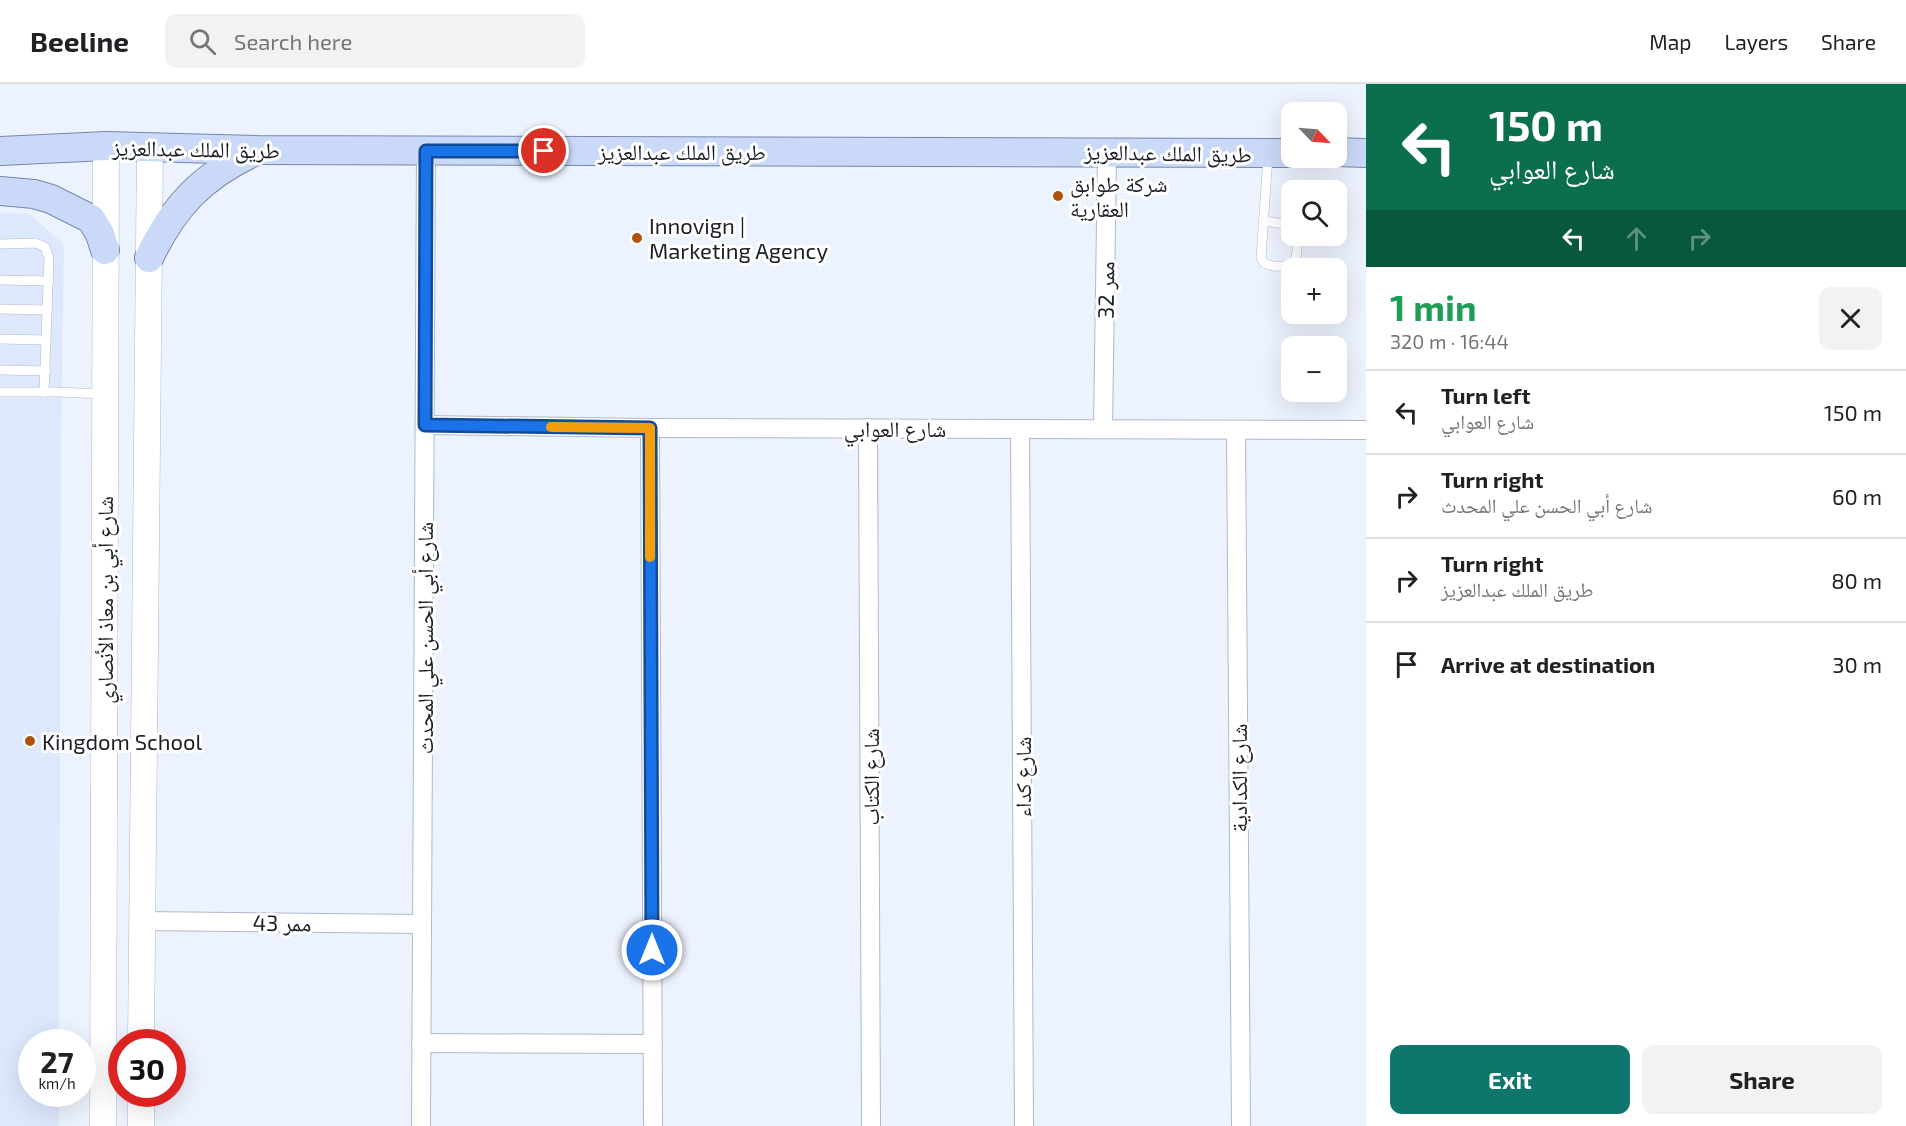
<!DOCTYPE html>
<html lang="en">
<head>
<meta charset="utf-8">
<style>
	:root { --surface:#fff; --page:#f2f2f2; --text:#202124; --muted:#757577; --line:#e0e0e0; --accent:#0f766e }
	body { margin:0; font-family:"Exo 2","Noto Naskh Arabic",sans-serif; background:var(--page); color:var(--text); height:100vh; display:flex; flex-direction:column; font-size:22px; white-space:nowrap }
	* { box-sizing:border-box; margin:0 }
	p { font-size:20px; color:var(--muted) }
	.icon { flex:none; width:33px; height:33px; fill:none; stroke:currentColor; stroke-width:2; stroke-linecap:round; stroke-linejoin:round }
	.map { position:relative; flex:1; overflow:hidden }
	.drawer { display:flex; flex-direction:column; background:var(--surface); width:540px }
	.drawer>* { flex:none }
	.top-card { background:#0b6e4f; color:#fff; overflow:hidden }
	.needle { width:39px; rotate:115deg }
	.buttons { position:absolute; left:1281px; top:18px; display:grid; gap:12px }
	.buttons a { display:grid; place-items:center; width:66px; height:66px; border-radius:12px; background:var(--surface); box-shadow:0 6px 24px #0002; font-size:30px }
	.speed { position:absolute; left:18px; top:945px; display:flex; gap:12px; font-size:30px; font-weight:700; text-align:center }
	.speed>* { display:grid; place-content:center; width:78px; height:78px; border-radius:50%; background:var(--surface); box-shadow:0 6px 24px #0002; line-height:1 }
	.speed small { font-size:15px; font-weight:400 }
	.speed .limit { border:9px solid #d22; background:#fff; color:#111 }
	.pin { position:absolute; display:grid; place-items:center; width:51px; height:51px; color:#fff; margin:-26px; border:3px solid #fff; border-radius:50%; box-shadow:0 2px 6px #0007 }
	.me { position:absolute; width:66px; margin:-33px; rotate:0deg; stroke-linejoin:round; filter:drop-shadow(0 0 4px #0008) }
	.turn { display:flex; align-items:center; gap:21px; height:126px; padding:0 24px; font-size:27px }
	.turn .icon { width:78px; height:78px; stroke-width:2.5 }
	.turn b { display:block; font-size:42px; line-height:51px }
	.lanes { display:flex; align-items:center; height:57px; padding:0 24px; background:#0003; justify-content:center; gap:30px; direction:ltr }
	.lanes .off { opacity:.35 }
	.round { display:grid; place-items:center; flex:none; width:63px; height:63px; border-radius:12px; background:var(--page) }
	.head { display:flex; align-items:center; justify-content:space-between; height:102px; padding:0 24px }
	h1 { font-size:36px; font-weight:700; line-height:45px; color:#1e9e55 }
	.action { display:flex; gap:12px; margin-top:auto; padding:12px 24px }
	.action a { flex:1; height:69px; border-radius:12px; background:var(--accent); color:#fff; font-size:24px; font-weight:700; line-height:69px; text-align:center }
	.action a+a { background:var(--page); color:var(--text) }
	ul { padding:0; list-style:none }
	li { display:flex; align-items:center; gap:18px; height:84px; padding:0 24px; border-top:2px solid var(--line) }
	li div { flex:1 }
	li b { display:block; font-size:22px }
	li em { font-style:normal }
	header { display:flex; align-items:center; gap:36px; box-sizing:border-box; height:84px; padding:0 30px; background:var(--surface); border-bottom:2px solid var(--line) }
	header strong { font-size:28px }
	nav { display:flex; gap:33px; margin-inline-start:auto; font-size:21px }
	.search { width:420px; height:54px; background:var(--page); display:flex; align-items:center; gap:15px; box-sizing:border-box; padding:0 21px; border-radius:12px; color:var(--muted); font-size:22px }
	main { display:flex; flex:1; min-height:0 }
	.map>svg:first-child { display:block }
</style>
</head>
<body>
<header>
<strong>Beeline</strong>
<div class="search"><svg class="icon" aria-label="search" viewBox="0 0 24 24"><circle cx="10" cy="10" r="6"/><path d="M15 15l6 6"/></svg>Search here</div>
<nav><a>Map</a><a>Layers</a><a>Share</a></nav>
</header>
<main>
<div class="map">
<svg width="1366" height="1042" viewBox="0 0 1366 1042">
	<rect width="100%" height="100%" fill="#edf3fe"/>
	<path fill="#dee8fd" d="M0,129L29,130L64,160L61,356L59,958H32V1010H59V1042H0Z"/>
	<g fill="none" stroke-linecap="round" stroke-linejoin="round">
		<g stroke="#afb9cb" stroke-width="10">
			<g id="lane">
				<path d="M1268,72L1261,174L1264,179C1271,182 1275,183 1283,182C1300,181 1297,165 1297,152"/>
				<path d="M1264,137L1292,141"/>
				<path d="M0,160L36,159L45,163L49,174L44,308"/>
				<path d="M0,196L49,197"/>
				<path d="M0,225L48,226"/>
				<path d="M0,255L46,256"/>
				<path d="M0,286L46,287"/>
				<path d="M0,308H57L103,310"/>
			</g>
		</g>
		<g stroke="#afb9cb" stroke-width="20">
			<g id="street">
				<path d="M425,341L650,344L1366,346"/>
				<path d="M650,344L653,1042"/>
				<path d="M868,344L871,1042"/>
				<path d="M1020,345L1024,1042"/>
				<path d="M1103,345L1107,68"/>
				<path d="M1236,346L1241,1042"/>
				<path d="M141,837L422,840"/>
				<path d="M421,959L653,960"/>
				<path d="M421,1042L426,67"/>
			</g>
		</g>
		<g stroke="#afb9cb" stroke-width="27">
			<g id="secondary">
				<path d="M141,958L150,64"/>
				<path d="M103,1042L106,62"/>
				<path d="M141,1042V1010"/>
			</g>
		</g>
		<g stroke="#7687ab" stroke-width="30">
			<g id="primary">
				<path d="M0,67L106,62L257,66L1292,69"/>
				<path d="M1336,68L1366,69"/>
				<path d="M0,107L34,110L51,115L91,135L100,150L105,166"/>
				<path d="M149,174C173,123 202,92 254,68"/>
			</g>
		</g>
		<use href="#lane" stroke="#fff" stroke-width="9"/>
		<use href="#street" stroke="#fff" stroke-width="18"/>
		<use href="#secondary" stroke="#fff" stroke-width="26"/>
		<use href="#primary" stroke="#cad9f8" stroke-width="28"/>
	</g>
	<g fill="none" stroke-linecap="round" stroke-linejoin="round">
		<g stroke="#114b97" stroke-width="15">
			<path id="route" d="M544,67H426L425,341L650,344L652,866"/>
		</g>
		<use href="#route" stroke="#1a73e8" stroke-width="10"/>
		<path stroke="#f59e0b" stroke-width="10" d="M551,343L650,344V473"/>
	</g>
	<g fill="#b1500b" stroke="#fff" stroke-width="2">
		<circle cx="1058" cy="112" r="6"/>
		<circle cx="637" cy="154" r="6"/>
		<circle cx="30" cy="657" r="6"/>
	</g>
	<g text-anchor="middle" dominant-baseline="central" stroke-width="6" stroke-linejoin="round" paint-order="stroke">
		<g font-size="22" fill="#1b1e25" stroke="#fff">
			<text transform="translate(196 64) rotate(1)">طريق الملك عبدالعزيز</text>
			<text x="682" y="67">طريق الملك عبدالعزيز</text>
			<text transform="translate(1168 68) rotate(1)">طريق الملك عبدالعزيز</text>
			<text transform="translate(1105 206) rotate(-89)">ممر 32</text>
			<text x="895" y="344">شارع العوابي</text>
			<text transform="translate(104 516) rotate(-90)">شارع أبي بن معاذ الأنصاري</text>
			<text transform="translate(424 554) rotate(-90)">شارع أبي الحسن علي المحدث</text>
			<text transform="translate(870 693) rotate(-90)">شارع الكتاب</text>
			<text transform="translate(1022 693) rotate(-90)">شارع كداء</text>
			<text transform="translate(1238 694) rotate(-90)">شارع الكدادية</text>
			<text transform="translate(282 838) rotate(1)">ممر 43</text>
		</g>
		<g font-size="22" fill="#1b1e25" stroke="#fff" text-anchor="start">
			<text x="1070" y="99">شركة طوابق<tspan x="1070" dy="25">العقارية</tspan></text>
			<text x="649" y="141">Innovign |<tspan x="649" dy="25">Marketing Agency</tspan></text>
			<text x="42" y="657">Kingdom School</text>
		</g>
	</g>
</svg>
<div class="buttons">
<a><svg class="needle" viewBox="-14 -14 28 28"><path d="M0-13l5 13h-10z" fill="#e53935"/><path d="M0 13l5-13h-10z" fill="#757577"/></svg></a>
<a><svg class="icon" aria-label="search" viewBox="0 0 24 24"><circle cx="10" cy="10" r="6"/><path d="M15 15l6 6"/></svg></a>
<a>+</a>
<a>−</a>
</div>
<div class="speed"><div>27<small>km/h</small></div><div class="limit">30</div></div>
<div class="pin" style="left:544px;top:67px;background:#d93025"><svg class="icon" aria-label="arrive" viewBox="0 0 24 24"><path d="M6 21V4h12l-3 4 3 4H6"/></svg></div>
<svg class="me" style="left:652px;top:866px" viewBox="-20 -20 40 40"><circle r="17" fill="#1a73e8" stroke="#fff" stroke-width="3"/><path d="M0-11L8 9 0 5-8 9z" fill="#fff"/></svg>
</div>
<section class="drawer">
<div class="top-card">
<div class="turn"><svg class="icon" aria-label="left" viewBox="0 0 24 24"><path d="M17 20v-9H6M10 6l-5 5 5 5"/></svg><div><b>150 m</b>شارع العوابي</div></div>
<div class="lanes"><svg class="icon" aria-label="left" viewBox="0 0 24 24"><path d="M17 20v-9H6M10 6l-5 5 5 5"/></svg><svg class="icon off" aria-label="ahead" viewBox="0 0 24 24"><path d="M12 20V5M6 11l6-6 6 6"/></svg><svg class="icon off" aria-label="right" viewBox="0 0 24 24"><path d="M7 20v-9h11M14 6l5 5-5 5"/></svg></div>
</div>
<div class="head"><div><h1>1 min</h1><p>320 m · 16:44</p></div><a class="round"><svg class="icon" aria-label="close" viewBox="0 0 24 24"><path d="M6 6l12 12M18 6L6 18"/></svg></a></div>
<ul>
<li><svg class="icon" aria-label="left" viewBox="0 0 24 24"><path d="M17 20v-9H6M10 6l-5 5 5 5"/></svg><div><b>Turn left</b><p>شارع العوابي</p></div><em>150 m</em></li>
<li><svg class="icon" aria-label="right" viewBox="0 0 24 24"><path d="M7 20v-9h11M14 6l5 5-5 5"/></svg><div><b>Turn right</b><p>شارع أبي الحسن علي المحدث</p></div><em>60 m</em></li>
<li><svg class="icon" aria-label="right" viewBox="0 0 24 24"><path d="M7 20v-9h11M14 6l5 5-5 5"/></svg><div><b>Turn right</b><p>طريق الملك عبدالعزيز</p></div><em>80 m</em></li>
<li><svg class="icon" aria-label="arrive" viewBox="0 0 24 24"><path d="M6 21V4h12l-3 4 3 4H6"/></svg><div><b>Arrive at destination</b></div><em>30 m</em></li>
</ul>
<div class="action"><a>Exit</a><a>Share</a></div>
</section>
</main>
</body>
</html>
